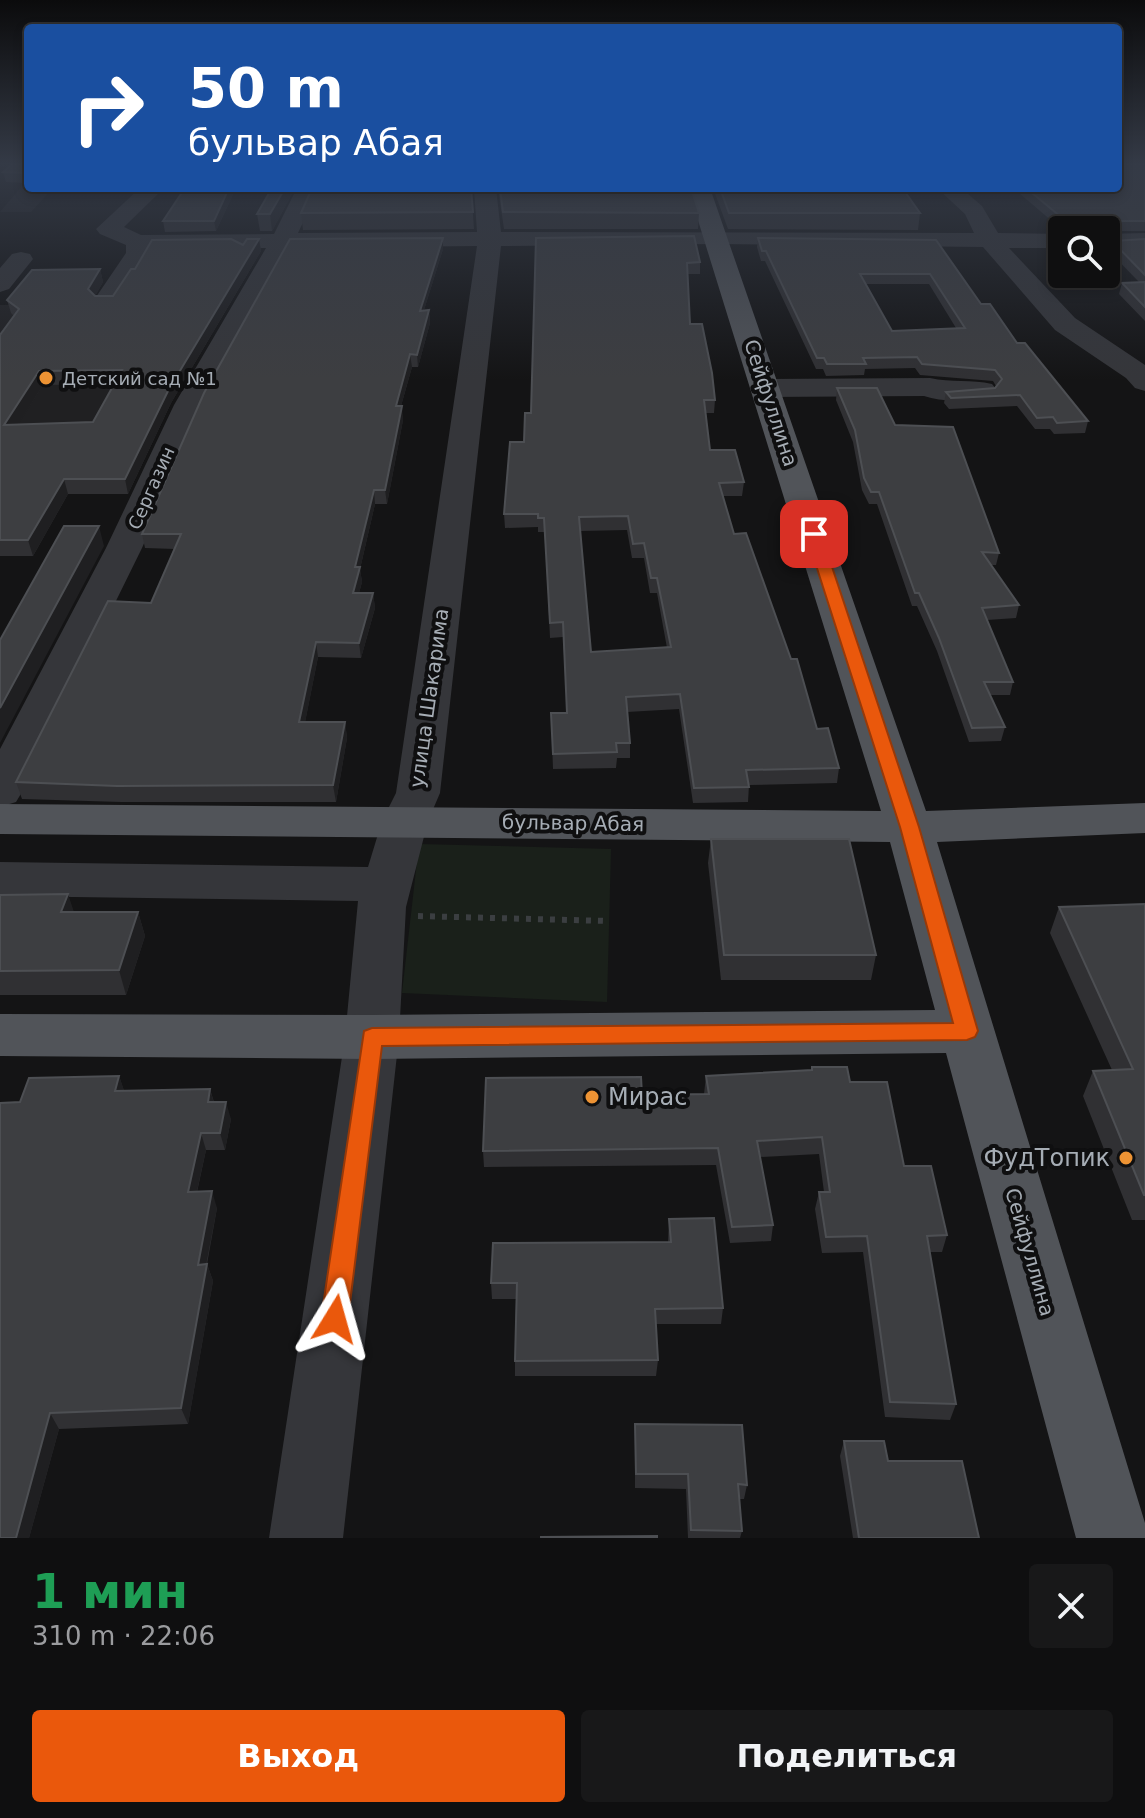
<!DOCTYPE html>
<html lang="ru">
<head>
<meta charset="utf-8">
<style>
	:root { --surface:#0f0f10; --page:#181819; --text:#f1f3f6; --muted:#9b9c9f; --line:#2f2f30; --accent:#ea580c }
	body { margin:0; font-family:"DejaVu Sans",sans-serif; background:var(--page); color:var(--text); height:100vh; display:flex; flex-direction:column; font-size:30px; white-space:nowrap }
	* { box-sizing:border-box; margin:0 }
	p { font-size:26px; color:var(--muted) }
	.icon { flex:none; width:44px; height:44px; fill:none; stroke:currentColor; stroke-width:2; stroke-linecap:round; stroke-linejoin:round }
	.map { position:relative; height:1538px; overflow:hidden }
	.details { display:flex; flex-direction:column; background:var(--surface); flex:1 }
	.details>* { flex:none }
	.hud { position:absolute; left:24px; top:24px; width:1098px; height:168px; border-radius:8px; box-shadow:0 4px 12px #0003,0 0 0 2px var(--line); background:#1a4fa0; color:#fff; overflow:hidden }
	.controls { position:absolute; left:1048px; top:216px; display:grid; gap:16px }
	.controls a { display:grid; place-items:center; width:72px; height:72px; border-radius:8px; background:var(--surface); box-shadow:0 4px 12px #0003,0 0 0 2px var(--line); font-size:40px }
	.pin { position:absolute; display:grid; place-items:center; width:68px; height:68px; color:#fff; margin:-34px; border-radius:16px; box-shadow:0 4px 12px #0006 }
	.me { position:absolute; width:88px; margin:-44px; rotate:8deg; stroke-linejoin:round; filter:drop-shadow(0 0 6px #0008) }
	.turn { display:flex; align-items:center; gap:28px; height:168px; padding:0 32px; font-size:36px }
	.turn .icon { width:104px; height:104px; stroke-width:2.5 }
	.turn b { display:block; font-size:56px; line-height:68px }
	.round { display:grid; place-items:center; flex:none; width:84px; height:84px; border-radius:8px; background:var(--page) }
	.head { display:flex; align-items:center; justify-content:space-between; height:136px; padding:0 32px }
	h1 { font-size:48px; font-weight:700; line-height:60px; color:#1e9e55 }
	.primary-button { display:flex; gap:16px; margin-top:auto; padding:16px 32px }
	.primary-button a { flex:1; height:92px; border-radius:8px; background:var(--accent); color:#fff; font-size:32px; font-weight:700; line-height:92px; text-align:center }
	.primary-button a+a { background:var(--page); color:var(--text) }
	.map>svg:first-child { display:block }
</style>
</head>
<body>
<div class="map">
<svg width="1145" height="1538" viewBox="0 0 1145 1538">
	<rect width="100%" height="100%" fill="#141415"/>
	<g fill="#202022">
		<path d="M22,186L53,188L31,212H0Z"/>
		<path d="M77,304L144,346L103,427L0,428V305Z"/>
	</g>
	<path fill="#1a201a" d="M419,844L611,849L607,1002L402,993Z"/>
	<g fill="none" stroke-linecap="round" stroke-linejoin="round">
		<path stroke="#3b3e41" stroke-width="6" stroke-dasharray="5 7" stroke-linecap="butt" d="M418,916L609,921"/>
		<g fill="#35363a" fill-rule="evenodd">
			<path d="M140,188H164L124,227L141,235L274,234L297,188H319L298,233L477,232L474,188H496L501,232L974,233L965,214L937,188H961L982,206L998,233L1062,234V248H1009L1075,318L1145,365V391L1135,388L1126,378L1055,330L983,247L716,244L501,246L440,793L428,821L406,907L399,1037L343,1538H269L345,1037L358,901L0,896V862L368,867L382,821L396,793L477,246L290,248L204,405L142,548L22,792L16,802L0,807V749L106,548L174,405L266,248L150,249L116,306H98L94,300L126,253V245L100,234L96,229Z"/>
			<path d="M1145,233V247L1106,248V234Z"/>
			<path d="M21,252L30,254L33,259L9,289L0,292V268L12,254Z"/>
			<path d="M930,378C951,383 972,379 992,384L997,390L992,396C972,401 944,403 924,396L766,397L756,394L751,388L756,382L766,379Z"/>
		</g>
		<path fill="#515459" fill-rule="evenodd" d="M688,188H710L926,811L1145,803V833L937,842L1145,1523V1538H1076L946,1053L372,1059L0,1056V1014L372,1015L935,1010L890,842L0,834V804L881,811Z"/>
	</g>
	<g fill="#303033" fill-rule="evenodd">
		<path d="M28,165V183L6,182L3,172Z"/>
		<path d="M1145,165V231H1106L1089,230L1086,227H1059L1013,188H1118Z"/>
		<path d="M236,188L216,231L165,232L163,221Z"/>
		<path d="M272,188H295L272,231H260L257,214Z"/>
		<path d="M471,188L474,229L303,230L301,213Z"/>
		<path d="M498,188H691L699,213L698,229H504Z"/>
		<path d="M713,188H906V193L920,213L918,230L728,229Z"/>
		<path d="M536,238L700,262V274H688L690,324L715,400L714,413H706L710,450L744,482L742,496H723L734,534L791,659L817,729L839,768L837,783L749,785L748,802L693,803L679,709L627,712L630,743V758H617L616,768L553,769L551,713H567L563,637L550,638L545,532H538V527L505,528L504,514L531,413ZM627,530L632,558H644L650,593H657L667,648L591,652L580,531Z"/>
		<path d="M758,238L936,240L981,304L1088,421L1085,433L1054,434L1050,429H1035L1017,406L949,409L944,403L946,392L995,388L996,386L993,381L920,375L915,368L865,369L864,375L826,376L823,369H816L765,261H761L757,247ZM865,284H929L956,328L892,331Z"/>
		<path d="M259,239L261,251L171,403L128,494H68L33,556H0V335L14,316L11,313L7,300L100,269L103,282L95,296H113L135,269L243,245ZM114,384L93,422L18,424L43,385Z"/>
		<path d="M1145,239V321L1119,294L1122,283H1140L1109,251L1112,241Z"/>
		<path d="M443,249L424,310H429L430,323L418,367H412L401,406L403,420L387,504H375L360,569L362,582L359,593H373L375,608L361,658L318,657L305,722H345L347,738L336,802H121L22,799L16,782L151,603L175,549L145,548L142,534Z"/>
		<path d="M837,388L895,425L999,553L996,565H991L1019,605L1016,618L987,620L1013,682L1010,695H990L1005,727L1001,741L969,742L937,651L917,606H912L877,504H869L862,490L853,442L836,400Z"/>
		<path d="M711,839L876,955L871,980H721L708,863Z"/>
		<path d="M0,895L74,912H138L145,936L126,995H0Z"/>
		<path d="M1145,904V1220H1132L1083,1096L1093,1071L1112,1070L1050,933L1059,907Z"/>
		<path d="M812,1067L850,1082L947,1235L942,1252H929L956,1404L950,1420L885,1417L863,1252L822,1253L815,1209L819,1192H824L819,1154L760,1157L773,1225L771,1241L730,1243L716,1165L484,1167L483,1151L642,1095L704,1094L706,1076L811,1070Z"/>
		<path d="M119,1076L124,1091L210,1089L214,1102L231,1119L225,1150H206L197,1192L217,1208L207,1264L213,1281L188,1424L59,1429L29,1538H0V1103L20,1102Z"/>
		<path d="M669,1219L723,1308L721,1324H656L658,1360L656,1376H515V1361L516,1299H492L491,1283L668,1242Z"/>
		<path d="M635,1424L747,1485L744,1499H739L742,1531L740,1538H688L686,1489L635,1488Z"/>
		<path d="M844,1441L979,1538H853L840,1456Z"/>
	</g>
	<g fill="#1f1f21">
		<path d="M229,188H236L216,231L214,221Z"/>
		<path d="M285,188H295L272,231L270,214Z"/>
		<path d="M443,238V249L420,323V311Z"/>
		<path d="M259,239L261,251L171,403L128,494L125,479L169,389Z"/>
		<path d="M100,269L103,282L92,302L88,289Z"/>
		<path d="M429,310L430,323L418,367L417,355Z"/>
		<path d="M410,354L412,367L397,420L396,406Z"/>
		<path d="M39,371L43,385L9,439L4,425Z"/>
		<path d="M402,406L403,420L387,504L385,490Z"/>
		<path d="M64,479L68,494L33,556L28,540Z"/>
		<path d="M374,490L375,504L360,569L362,582L355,608L353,593L355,567Z"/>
		<path d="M99,526L104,546L0,743V708Z"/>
		<path d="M373,593L375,608L361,658L359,643Z"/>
		<path d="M316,642L318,657L302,738L299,722Z"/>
		<path d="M345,722L347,738L336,802L333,785Z"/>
		<path d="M68,894L76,918L61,912Z"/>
		<path d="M138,912L145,936L126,995L119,970Z"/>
		<path d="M119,1076L125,1093L115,1091Z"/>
		<path d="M210,1089L215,1107L208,1102Z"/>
		<path d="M226,1102L231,1119L225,1150L220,1133Z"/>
		<path d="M201,1133L206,1150L193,1209L188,1192Z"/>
		<path d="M212,1191L217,1208L203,1281L198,1265Z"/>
		<path d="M207,1264L213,1281L188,1424L181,1408Z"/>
		<path d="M50,1413L59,1429L29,1538H16Z"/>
	</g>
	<g fill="#3d3e41" stroke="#4d4f53" stroke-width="2" fill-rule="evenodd">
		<path d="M11,165H28V173L3,172Z"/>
		<path d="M1118,165H1145V221H1108L1106,232V230H1101L1088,217H1061L1026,188H1118Z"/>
		<path d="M185,188H229L214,221H163Z"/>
		<path d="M272,188H285L270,214H257Z"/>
		<path d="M312,188H471L473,212L301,213Z"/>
		<path d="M500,188H691L699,213L503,212Z"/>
		<path d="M720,188H906L903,189L920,213H729Z"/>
		<path d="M694,236L700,262L687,263L690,324H702L712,373L715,400H704L710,450H735L744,482L719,483L734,534L746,533L791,659H797L817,729L828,728L839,768L746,770L749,787L694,788L680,694L626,697L630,743H616L617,752L553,754L551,713H567L563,622L550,623L544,518H538V514H504L510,442H524L525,413H531L536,238ZM628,516L633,544L644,543L651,578H657L671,647L591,652L579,517Z"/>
		<path d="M443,238L420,311L429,310L417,355L410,354L396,406H402L385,490H374L355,567H360L353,593H373L359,643L316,642L299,722H345L333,785L117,786L16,782L108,601L151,603L181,534H142L204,393L290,239Z"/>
		<path d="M758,238L936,240L981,304H990L1017,343H1025L1088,421L1057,423L1053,417L1037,418L1020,395L951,398L946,392L995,388L1002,379L995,370L922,364L917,357L863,358L866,364H827L824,358H817L766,251H762ZM860,274H930L965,328L892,331Z"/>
		<path d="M231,239L243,245L247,239H259L169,389L125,479H64L28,540H0V335L19,309L7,300L32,270L100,269L88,289L95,296H113L131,269H135L152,240ZM122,370L93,422L4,425L39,371Z"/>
		<path d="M1145,239V275L1112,241Z"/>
		<path d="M1145,282V307L1122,283Z"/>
		<path d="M837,388H877L895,425L953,427L999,553L982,552L1019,605L982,608L1013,682H984L1005,727L972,728L939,638L919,593H915L879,492H871L864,478L855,430Z"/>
		<path d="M64,526H99L0,708V640Z"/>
		<path d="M711,839H849L876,955H724Z"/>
		<path d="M68,894L61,912H138L119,970L0,971V895Z"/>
		<path d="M1145,904V1195H1144L1093,1071L1133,1069L1059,907Z"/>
		<path d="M812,1067H847L850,1082H887L904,1166H931L947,1235L927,1236L956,1404L890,1402L867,1236L826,1237L819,1192H830L822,1137L757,1141L773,1225L732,1227L718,1148L483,1151L486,1078L641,1077L642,1095L709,1094L706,1076L812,1070Z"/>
		<path d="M119,1076L115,1091L210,1089L208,1102H226L220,1133H201L188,1192L212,1191L198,1265L207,1264L181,1408L50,1413L16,1538H0V1103L20,1102L29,1078Z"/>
		<path d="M714,1218L723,1308L655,1309L658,1360L515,1361L517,1283H491L493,1243L671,1242L669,1219Z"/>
		<path d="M635,1424L742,1425L747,1485L738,1484L742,1531L691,1530L688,1474H636Z"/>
		<path d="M844,1441H884L888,1461H962L979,1538H859Z"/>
		<path d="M657,1536V1538H541V1537Z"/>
	</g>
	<linearGradient id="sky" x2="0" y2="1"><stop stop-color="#0b0b0c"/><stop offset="0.43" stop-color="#343a46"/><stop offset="1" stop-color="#343a46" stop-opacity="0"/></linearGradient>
	<rect width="1145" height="380" fill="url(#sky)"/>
	<path fill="#ea580c" stroke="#983908" stroke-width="2" d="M814,530L821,534L919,827L978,1031L975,1037L967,1040L382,1046L348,1319L344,1328L335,1332L325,1328L321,1319L364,1031L372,1028L953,1023L900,827L806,534Z"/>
	<g fill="#ed9334" stroke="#0f0f10" stroke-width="3">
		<circle cx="46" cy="378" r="8"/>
		<circle cx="592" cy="1097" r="8"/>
		<circle cx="1126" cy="1158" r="8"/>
	</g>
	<g text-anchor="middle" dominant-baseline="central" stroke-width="8" stroke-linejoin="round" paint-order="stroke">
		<g font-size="18" fill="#a6adb5" stroke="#0f0f10" text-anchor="start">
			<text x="62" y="378">Детский сад №1</text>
		</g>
		<g font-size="18" fill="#a6adb5" stroke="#0f0f10">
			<text transform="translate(151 488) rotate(-66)">Сергазин</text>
		</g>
		<g font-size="20" fill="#a6adb5" stroke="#0f0f10">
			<text transform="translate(771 403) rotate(72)">Сейфуллина</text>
			<text transform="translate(429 698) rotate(-82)">улица Шакарима</text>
			<text transform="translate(573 823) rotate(1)">бульвар Абая</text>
			<text transform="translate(1030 1252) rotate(74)">Сейфуллина</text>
		</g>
		<g font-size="24" fill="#a6adb5" stroke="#0f0f10" text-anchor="start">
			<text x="608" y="1097">Мирас</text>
			<text x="1110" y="1158" text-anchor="end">ФудТопик</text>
		</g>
	</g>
</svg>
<div class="controls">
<a><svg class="icon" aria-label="search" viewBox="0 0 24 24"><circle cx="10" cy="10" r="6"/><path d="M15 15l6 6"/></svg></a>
</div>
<div class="pin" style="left:814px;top:534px;background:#d93025"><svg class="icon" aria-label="arrive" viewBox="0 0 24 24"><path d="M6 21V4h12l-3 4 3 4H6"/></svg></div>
<svg class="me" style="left:335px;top:1319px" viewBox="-20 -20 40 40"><path d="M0-17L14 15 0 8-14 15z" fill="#ea580c" stroke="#fff" stroke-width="4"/></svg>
<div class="hud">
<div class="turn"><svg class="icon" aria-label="right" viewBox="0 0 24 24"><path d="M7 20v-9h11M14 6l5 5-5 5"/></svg><div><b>50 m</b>бульвар Абая</div></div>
</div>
</div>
<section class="details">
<div class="head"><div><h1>1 мин</h1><p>310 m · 22:06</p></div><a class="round"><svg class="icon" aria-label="close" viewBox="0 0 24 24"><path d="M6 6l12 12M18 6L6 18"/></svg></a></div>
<div class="primary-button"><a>Выход</a><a>Поделиться</a></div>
</section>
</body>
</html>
